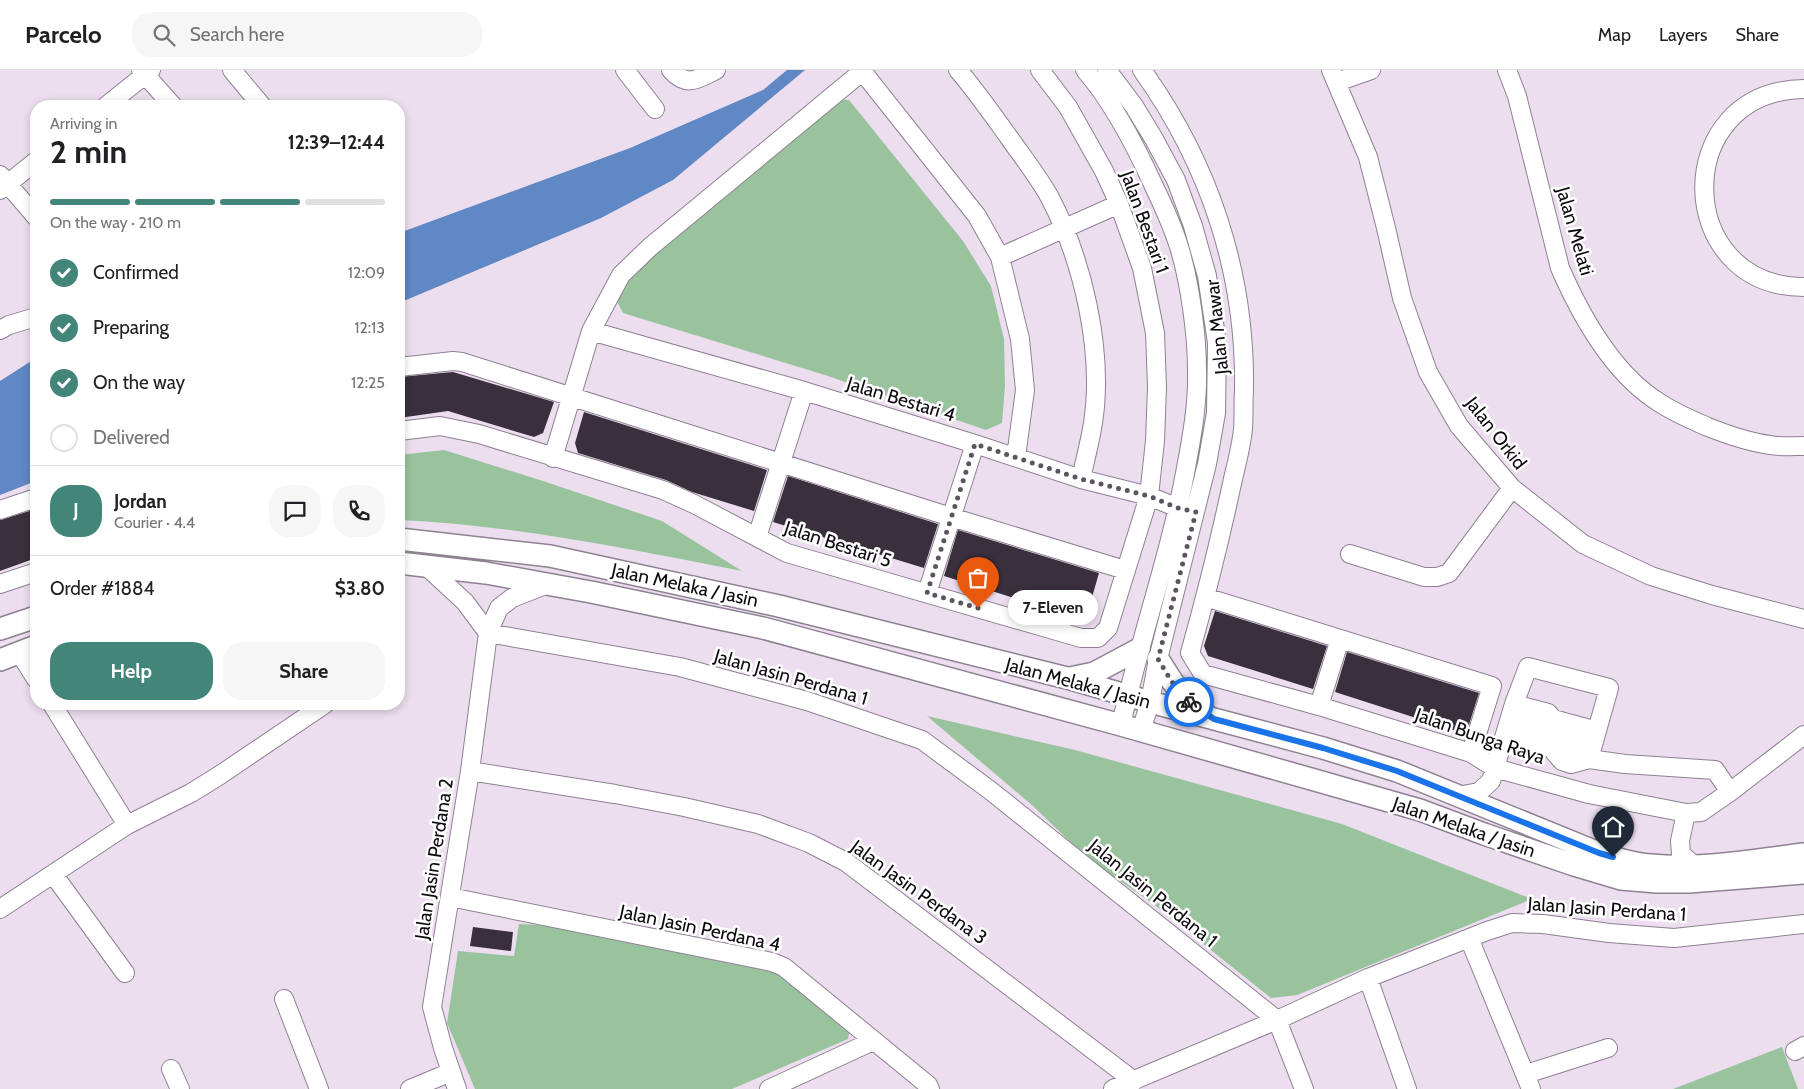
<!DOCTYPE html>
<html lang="en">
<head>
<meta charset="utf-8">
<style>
	:root { --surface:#fff; --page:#f6f6f6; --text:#202124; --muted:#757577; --line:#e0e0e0; --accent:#428579 }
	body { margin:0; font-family:Cabin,sans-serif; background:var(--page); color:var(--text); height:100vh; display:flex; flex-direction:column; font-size:19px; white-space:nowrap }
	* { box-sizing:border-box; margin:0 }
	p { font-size:16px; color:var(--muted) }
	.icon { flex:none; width:28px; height:28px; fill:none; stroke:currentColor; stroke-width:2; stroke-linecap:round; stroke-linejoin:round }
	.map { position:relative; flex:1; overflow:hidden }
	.drawer { position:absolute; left:30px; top:30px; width:375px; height:610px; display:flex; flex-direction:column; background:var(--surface); border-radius:20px; box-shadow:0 2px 8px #0003 }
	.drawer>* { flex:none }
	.pin { position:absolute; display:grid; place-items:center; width:42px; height:42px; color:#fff; margin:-51px -21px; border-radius:50% 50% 50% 0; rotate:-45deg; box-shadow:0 0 5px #0007 }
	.pin .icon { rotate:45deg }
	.courier { position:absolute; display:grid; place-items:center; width:50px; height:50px; margin:-25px; border:4px solid #1a73e8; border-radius:50%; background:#fff; color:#222; box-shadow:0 1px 6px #0007 }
	.bubble { position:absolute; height:35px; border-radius:18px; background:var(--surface); box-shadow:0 2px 8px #0003; font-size:16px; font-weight:800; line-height:35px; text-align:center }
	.summary em { font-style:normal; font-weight:800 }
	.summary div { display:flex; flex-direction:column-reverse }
	.summary { display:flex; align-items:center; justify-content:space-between; height:85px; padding:0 20px }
	h1 { font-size:32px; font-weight:800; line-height:38px }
	.bar { display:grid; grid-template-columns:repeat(4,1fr); gap:8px 5px; align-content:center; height:60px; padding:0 20px }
	.bar i { height:6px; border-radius:4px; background:var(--line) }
	.bar .selected { background:var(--accent) }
	.bar p { grid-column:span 4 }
	.line { display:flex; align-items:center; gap:12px; padding:0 20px; border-top:1px solid var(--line) }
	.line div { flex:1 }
	.round { display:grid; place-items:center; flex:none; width:52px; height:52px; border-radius:20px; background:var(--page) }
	ol { padding:0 20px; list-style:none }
	li { display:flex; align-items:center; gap:15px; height:55px }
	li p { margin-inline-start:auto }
	li .icon { padding:5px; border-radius:50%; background:var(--accent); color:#fff; stroke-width:4 }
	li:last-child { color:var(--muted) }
	li i { width:28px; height:28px; border:2px solid var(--line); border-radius:50% }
	.cta { display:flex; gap:10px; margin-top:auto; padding:10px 20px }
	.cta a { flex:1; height:58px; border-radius:20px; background:var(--accent); color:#fff; font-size:20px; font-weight:800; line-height:58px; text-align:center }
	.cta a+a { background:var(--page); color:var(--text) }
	header { display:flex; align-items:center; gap:30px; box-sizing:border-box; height:70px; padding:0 25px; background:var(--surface); border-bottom:1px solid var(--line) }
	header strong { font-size:24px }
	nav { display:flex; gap:28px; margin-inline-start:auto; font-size:18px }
	.search { width:350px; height:45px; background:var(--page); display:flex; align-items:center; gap:12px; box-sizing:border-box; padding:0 18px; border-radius:20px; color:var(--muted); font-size:19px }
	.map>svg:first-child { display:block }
	.green { fill:#99c39d }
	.water { fill:#6088c5 }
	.building { fill:#3a2f3d }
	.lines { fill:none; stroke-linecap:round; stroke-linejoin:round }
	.minor-casing { stroke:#8e8192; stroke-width:20 }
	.major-casing { stroke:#8e8192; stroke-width:24 }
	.minor { stroke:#fff; stroke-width:18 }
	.major { stroke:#fff; stroke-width:21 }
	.done { stroke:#5c545e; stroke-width:5; stroke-dasharray:0 9 }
	.route { stroke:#1a73e8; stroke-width:6 }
	.labels { text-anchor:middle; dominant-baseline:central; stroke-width:5; stroke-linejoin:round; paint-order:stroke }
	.street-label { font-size:19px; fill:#0e0a10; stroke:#fff }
</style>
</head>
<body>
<header>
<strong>Parcelo</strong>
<div class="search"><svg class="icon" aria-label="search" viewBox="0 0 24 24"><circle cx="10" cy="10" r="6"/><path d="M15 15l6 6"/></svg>Search here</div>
<nav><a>Map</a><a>Layers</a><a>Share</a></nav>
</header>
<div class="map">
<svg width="1804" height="1019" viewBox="0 0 1804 1019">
	<rect width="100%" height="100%" fill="#ecddef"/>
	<!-- green -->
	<path class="green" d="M837 29 849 30 963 171 991 216 1004 269 1005 316 1002 353 986 360 825 305 623 243 617 231 624 210 694 153Z
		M444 380 543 411 662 451 742 501C628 479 514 455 399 450V385Z
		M927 646 1075 680 1342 754 1532 829 1297 925 1271 928 1152 833 1087 788 1033 736Z
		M519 854 540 855 658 874 779 904 850 960 848 969 732 1019H475L447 953 458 881 514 886Z
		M1782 977 1798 1019H1673Z"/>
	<!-- water -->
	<path class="water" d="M787 0H805L673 110 601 148 399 233V163L630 78 763 20Z
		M36 288V411L0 425V311Z"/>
	<!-- building -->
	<path class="building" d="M453 302 554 332 543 363 534 367 448 341 399 348V307Z
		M584 342 767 400 754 441 692 422 666 410 578 383 575 373Z
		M788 406 938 454 924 498 773 452Z
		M36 439V488L0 501V450Z
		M958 460 1099 503 1088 541 1078 548 944 506Z
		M1215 541 1327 576 1313 619 1208 586 1204 576Z
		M1347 582 1479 623 1466 664 1335 622Z
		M473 857 513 862 511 881 470 876Z"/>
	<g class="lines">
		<!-- minor casing -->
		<g class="minor-casing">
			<path id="minor" d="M141 0 173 36
				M232 0 262 36
				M625 0 655 39
				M671 0C687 18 698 9 716 0
				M958 0C976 21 992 44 1008 66 1022 86 1037 105 1049 126 1083 190 1104 281 1093 353 1090 372 1085 390 1081 409
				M1085 0C1112 31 1134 73 1151 110 1162 133 1173 156 1180 180 1190 214 1197 265 1197 300 1198 333 1192 366 1186 398 1170 485 1140 568 1121 655
				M1107 0 1134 36 1154 69 1176 110 1193 156 1207 206 1217 273 1216 343 1207 394 1158 589 1150 632 1141 661
				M1142 0C1210 95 1246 204 1244 321 1243 334 1244 347 1243 359 1241 379 1235 399 1231 418 1219 474 1205 529 1190 583L1203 604 1319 636 1471 683 1495 698 1589 724 1686 743 1701 742 1730 722 1804 665
				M1331 0 1368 87 1386 158 1402 228 1428 302 1459 356 1512 418 1583 474 1651 506 1712 525 1804 549
				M1507 0 1517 26 1560 198C1581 246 1614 305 1660 333 1675 343 1692 350 1708 357 1728 365 1748 372 1770 375 1781 377 1793 376 1804 376
				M862 1 977 146 1000 187 1020 269 1025 320 1016 387
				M1337 12 1371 0
				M1804 19C1669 21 1673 217 1804 217
				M106 36 151 0
				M0 105 36 147
				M0 120 36 91
				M1000 187 1119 134
				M0 260 9 255 36 247
				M591 261 804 321 975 374 1081 409 1149 426 1178 438 1189 440
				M399 297 453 291 462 292 951 447 1125 500
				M399 361 440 356 479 364 663 420 694 434 787 483 1081 568H1098L1108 558 1149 426 1155 371 1157 317 1155 263 1142 198 1119 134 1104 101 1068 37 1040 0
				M553 388 591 261 621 205 650 177 864 0
				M0 440 36 428
				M757 467 804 321
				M1350 484 1424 507H1437L1449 503 1512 418
				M426 496 465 532 488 563
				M0 514 36 502
				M927 523 975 374
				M1205 527 1492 616 1471 683
				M488 563 680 597 807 631 922 670 991 721 1277 950
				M19 582 36 609
				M52 634 127 755
				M1514 634 1548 643 1553 649 1597 661
				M1319 636 1340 569
				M1509 651 1584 671
				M1505 665 1551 678 1562 691 1571 694 1589 689 1625 694 1715 700 1730 722
				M470 701 615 724 684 737 758 754 809 773 846 792 1134 1011
				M1457 726 1479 722 1491 711 1514 634 1528 597 1609 618 1589 689C1574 679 1569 677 1551 678
				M1686 743 1680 771 1681 784 1695 796
				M53 804 125 903
				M450 827 772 892 784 897 928 1015 930 1019
				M0 839 127 755 191 723 220 705 325 634
				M1469 868 1531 1019
				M1368 908 1407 1019
				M284 929 319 1019
				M1277 950 1304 1019
				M1795 981 1804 976
				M171 999 180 1019
				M1526 1004 1608 978
				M410 1019 451 1002
				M457 1019 443 978 432 937 470 701 488 563 499 538 512 528 548 514
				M769 1019 873 971
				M1113 1019 1277 950 1368 908 1487 861 1512 853 1543 854 1609 863 1674 868 1804 854"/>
		</g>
		<!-- major casing -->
		<g class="major-casing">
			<path id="major" d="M399 469 550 486 779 536 1067 608 1150 632 1323 678 1397 701 1599 783C1616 788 1633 794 1651 795 1702 800 1754 790 1804 784
				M399 493 486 503 591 522 763 558 1121 655 1420 740 1484 764 1574 795 1621 809 1657 812H1689L1804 803
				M0 559 36 547
				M1158 589 1172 611 1188 631 1205 643
				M0 590 36 576
				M1070 608 1094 603 1139 579"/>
		</g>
		<!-- minor -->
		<use href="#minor" class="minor"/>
		<!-- major -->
		<use href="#major" class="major"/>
	</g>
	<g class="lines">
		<!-- done -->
		<path class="done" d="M978 538 927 523 975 374 1081 409 1149 426 1178 438 1196 442 1158 589 1172 612 1189 632"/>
		<!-- route -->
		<path class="route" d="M1189 632 1214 649 1323 678 1397 701 1599 783 1613 787"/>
	</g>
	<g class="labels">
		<!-- street labels -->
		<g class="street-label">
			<text transform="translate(1145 152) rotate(70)">Jalan Bestari 1</text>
			<text transform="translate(1575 161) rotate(74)">Jalan Melati</text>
			<text transform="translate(1217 257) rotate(-96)">Jalan Mawar</text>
			<text transform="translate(901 329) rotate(17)">Jalan Bestari 4</text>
			<text transform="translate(1496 363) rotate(52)">Jalan Orkid</text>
			<text transform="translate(838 474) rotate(18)">Jalan Bestari 5</text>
			<text transform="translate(685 515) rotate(12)">Jalan Melaka / Jasin</text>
			<text transform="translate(791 607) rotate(16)">Jalan Jasin Perdana 1</text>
			<text transform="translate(1078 613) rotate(15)">Jalan Melaka / Jasin</text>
			<text transform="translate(1480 666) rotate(19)">Jalan Bunga Raya</text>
			<text transform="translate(1464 757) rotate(19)">Jalan Melaka / Jasin</text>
			<text transform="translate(434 789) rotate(-81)">Jalan Jasin Perdana 2</text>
			<text transform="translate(919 822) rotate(36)">Jalan Jasin Perdana 3</text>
			<text transform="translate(1153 823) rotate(39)">Jalan Jasin Perdana 1</text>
			<text transform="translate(1607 839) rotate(4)">Jalan Jasin Perdana 1</text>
			<text transform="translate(700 858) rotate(12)">Jalan Jasin Perdana 4</text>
		</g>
	</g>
</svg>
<div class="pin" style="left:978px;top:538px;background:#ea580c"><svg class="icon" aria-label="bag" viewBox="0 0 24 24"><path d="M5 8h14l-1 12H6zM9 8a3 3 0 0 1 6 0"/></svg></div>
<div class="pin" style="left:1613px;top:787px;background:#1f2937"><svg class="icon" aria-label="home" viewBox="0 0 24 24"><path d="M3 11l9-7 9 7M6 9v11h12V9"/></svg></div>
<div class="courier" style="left:1189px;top:632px"><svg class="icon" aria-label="bike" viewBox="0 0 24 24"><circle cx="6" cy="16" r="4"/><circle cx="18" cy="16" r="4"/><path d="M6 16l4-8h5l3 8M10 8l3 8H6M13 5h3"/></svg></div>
<div class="bubble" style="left:1008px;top:520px;width:90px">7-Eleven</div>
<section class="drawer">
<div class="summary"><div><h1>2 min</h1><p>Arriving in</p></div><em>12:39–12:44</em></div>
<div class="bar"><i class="selected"></i><i class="selected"></i><i class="selected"></i><i></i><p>On the way · 210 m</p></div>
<ol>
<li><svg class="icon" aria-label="check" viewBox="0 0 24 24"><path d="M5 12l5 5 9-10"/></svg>Confirmed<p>12:09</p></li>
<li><svg class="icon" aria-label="check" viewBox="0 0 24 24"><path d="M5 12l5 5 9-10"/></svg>Preparing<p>12:13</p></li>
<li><svg class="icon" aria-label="check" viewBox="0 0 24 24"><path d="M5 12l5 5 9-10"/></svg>On the way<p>12:25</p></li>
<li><i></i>Delivered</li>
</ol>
<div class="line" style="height:90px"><b class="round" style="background:var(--accent);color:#fff">J</b><div><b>Jordan</b><p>Courier · 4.4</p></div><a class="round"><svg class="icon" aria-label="chat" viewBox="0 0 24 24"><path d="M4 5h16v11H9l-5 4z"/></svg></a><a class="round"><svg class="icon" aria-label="phone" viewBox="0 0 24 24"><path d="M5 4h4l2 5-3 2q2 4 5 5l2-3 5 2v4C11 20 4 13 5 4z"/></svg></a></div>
<div class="line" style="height:65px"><div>Order #1884</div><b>$3.80</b></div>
<div class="cta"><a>Help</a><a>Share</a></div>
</section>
</div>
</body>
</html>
